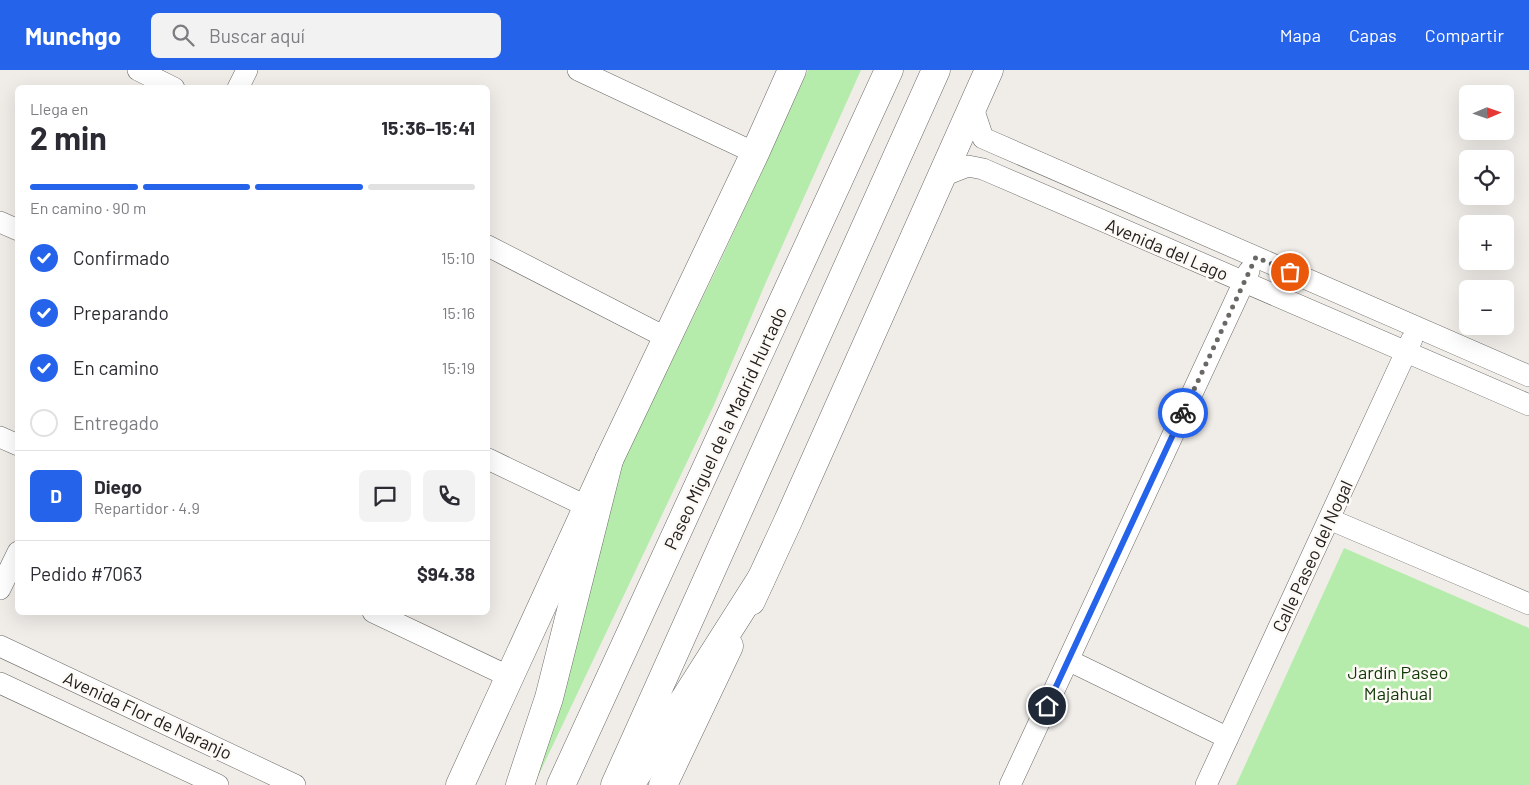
<!DOCTYPE html>
<html lang="es">
<head>
<meta charset="utf-8">
<style>
	:root { --surface:#fff; --page:#f2f2f3; --text:#2b2b33; --muted:#7c7c81; --line:#e1e1e2; --accent:#2563eb }
	body { margin:0; font-family:Barlow,sans-serif; background:var(--page); color:var(--text); height:100vh; display:flex; flex-direction:column; font-size:19px; white-space:nowrap }
	* { box-sizing:border-box; margin:0 }
	p { font-size:16px; color:var(--muted) }
	.icon { flex:none; width:28px; height:28px; fill:none; stroke:currentColor; stroke-width:2; stroke-linecap:round; stroke-linejoin:round }
	.map { position:relative; flex:1; overflow:hidden }
	.panel { position:absolute; left:15px; top:15px; width:475px; height:530px; display:flex; flex-direction:column; background:var(--surface); border-radius:8px; box-shadow:0 5px 20px #0002 }
	.panel>* { flex:none }
	.needle { width:32px; rotate:88deg }
	.tools { position:absolute; left:1459px; top:15px; display:grid; gap:10px }
	.tools a { display:grid; place-items:center; width:55px; height:55px; border-radius:8px; background:var(--surface); box-shadow:0 5px 20px #0002; font-size:25px }
	.pin { position:absolute; display:grid; place-items:center; width:42px; height:42px; color:#fff; margin:-21px; border:2px solid #fff; border-radius:50%; box-shadow:0 1px 5px #0007 }
	.courier { position:absolute; display:grid; place-items:center; width:50px; height:50px; margin:-25px; border:4px solid #2563eb; border-radius:50%; background:#fff; color:#222; box-shadow:0 1px 6px #0007 }
	.overview em { font-style:normal; font-weight:700 }
	.overview div { display:flex; flex-direction:column-reverse }
	.overview { display:flex; align-items:center; justify-content:space-between; height:85px; padding:0 15px }
	h1 { font-size:32px; font-weight:700; line-height:38px }
	.bar { display:grid; grid-template-columns:repeat(4,1fr); gap:8px 5px; align-content:center; height:60px; padding:0 15px }
	.bar i { height:6px; border-radius:4px; background:var(--line) }
	.bar .active { background:var(--accent) }
	.bar p { grid-column:span 4 }
	.line { display:flex; align-items:center; gap:12px; padding:0 15px; border-top:1px solid var(--line) }
	.line div { flex:1 }
	.round { display:grid; place-items:center; flex:none; width:52px; height:52px; border-radius:8px; background:var(--page) }
	ol { padding:0 15px; list-style:none }
	li { display:flex; align-items:center; gap:15px; height:55px }
	li p { margin-inline-start:auto }
	li .icon { padding:5px; border-radius:50%; background:var(--accent); color:#fff; stroke-width:4 }
	li:last-child { color:var(--muted) }
	li i { width:28px; height:28px; border:2px solid var(--line); border-radius:50% }
	header { display:flex; align-items:center; gap:30px; box-sizing:border-box; height:70px; padding:0 25px; background:var(--accent); color:#fff }
	header strong { font-size:24px }
	nav { display:flex; gap:28px; margin-inline-start:auto; font-size:18px }
	.search { width:350px; height:45px; background:var(--page); display:flex; align-items:center; gap:12px; box-sizing:border-box; padding:0 18px; border-radius:8px; color:var(--muted); font-size:19px }
	.map>svg:first-child { display:block }
	.green { fill:#b5ecab }
	.lines { fill:none; stroke-linecap:round; stroke-linejoin:round }
	.minor-casing { stroke:#6b6966; stroke-width:22 }
	.tertiary-casing { stroke:#6b6966; stroke-width:29 }
	.trunk-casing { stroke:#6b6966; stroke-width:29 }
	.minor { stroke:#fff; stroke-width:21 }
	.tertiary { stroke:#fff; stroke-width:28 }
	.trunk { stroke:#fff; stroke-width:28 }
	.done { stroke:#696865; stroke-width:5; stroke-dasharray:0 9 }
	.route { stroke:#2563eb; stroke-width:6 }
	.labels { text-anchor:middle; dominant-baseline:central; stroke-width:5; stroke-linejoin:round; paint-order:stroke }
	.street-label { font-size:18px; fill:#21201e; stroke:#fdfaf6 }
	.park-label { font-size:18px; fill:#0f3806; stroke:#fdfaf6 }
</style>
</head>
<body>
<header>
<strong>Munchgo</strong>
<div class="search"><svg class="icon" aria-label="search" viewBox="0 0 24 24"><circle cx="10" cy="10" r="6"/><path d="M15 15l6 6"/></svg>Buscar aquí</div>
<nav><a>Mapa</a><a>Capas</a><a>Compartir</a></nav>
</header>
<div class="map">
<svg width="1529" height="715" viewBox="0 0 1529 715">
	<rect width="100%" height="100%" fill="#f0ede9"/>
	<!-- green -->
	<path class="green" d="M808 0H861L766 212 714 335 534 715 615 408 720 192Z
		M1344 478 1529 558V715H1236Z"/>
	<g class="lines">
		<!-- minor casing -->
		<g class="minor-casing">
			<path id="minor" d="M138 0 174 18
				M578 0 755 83
				M238 18 247 0
				M973 38 983 68 1529 306
				M940 107 968 96 983 99 1529 335
				M0 152 18 160
				M488 176 667 268
				M0 367 18 375
				M488 389 588 437
				M1329 449 1529 534
				M0 519 18 482
				M373 542 510 607
				M0 576 295 715
				M1068 590 1228 668
				M0 613 218 715
				M1010 715 1249 201
				M1206 715 1412 269"/>
		</g>
		<!-- tertiary casing -->
		<g class="tertiary-casing">
			<path id="tertiary" d="M751 531 788 451 989 0
				M460 715 609 390 755 83 792 0
				M663 715 729 576"/>
		</g>
		<!-- trunk casing -->
		<g class="trunk-casing">
			<path id="trunk" d="M520 715 549 628 609 390
				M561 715 889 0
				M615 715 936 0
				M630 715 761 509"/>
		</g>
		<!-- minor -->
		<use href="#minor" class="minor"/>
		<!-- tertiary -->
		<use href="#tertiary" class="tertiary"/>
		<!-- trunk -->
		<use href="#trunk" class="trunk"/>
	</g>
	<g class="lines">
		<!-- done -->
		<path class="done" d="M1183 343 1256 187 1290 202"/>
		<!-- route -->
		<path class="route" d="M1047 636 1183 343"/>
	</g>
	<g class="labels">
		<!-- street labels -->
		<g class="street-label">
			<text transform="translate(1167 179) rotate(23)">Avenida del Lago</text>
			<text transform="translate(725 358) rotate(-65)">Paseo Miguel de la Madrid Hurtado</text>
			<text transform="translate(1312 486) rotate(-65)">Calle Paseo del Nogal</text>
			<text transform="translate(148 645) rotate(25)">Avenida Flor de Naranjo</text>
		</g>
		<!-- park labels -->
		<g class="park-label">
			<text x="1398" y="602">Jardín Paseo<tspan x="1398" dy="21">Majahual</tspan></text>
		</g>
	</g>
</svg>
<div class="tools">
<a><svg class="needle" viewBox="-14 -14 28 28"><path d="M0-13l5 13h-10z" fill="#e53935"/><path d="M0 13l5-13h-10z" fill="#7c7c81"/></svg></a>
<a><svg class="icon" aria-label="locate" viewBox="0 0 24 24"><circle cx="12" cy="12" r="6"/><path d="M12 2v4M12 18v4M2 12h4M18 12h4"/></svg></a>
<a>+</a>
<a>−</a>
</div>
<div class="pin" style="left:1290px;top:202px;background:#ea580c"><svg class="icon" aria-label="bag" viewBox="0 0 24 24"><path d="M5 8h14l-1 12H6zM9 8a3 3 0 0 1 6 0"/></svg></div>
<div class="pin" style="left:1047px;top:636px;background:#1f2937"><svg class="icon" aria-label="home" viewBox="0 0 24 24"><path d="M3 11l9-7 9 7M6 9v11h12V9"/></svg></div>
<div class="courier" style="left:1183px;top:343px"><svg class="icon" aria-label="bike" viewBox="0 0 24 24"><circle cx="6" cy="16" r="4"/><circle cx="18" cy="16" r="4"/><path d="M6 16l4-8h5l3 8M10 8l3 8H6M13 5h3"/></svg></div>
<section class="panel">
<div class="overview"><div><h1>2 min</h1><p>Llega en</p></div><em>15:36–15:41</em></div>
<div class="bar"><i class="active"></i><i class="active"></i><i class="active"></i><i></i><p>En camino · 90 m</p></div>
<ol>
<li><svg class="icon" aria-label="check" viewBox="0 0 24 24"><path d="M5 12l5 5 9-10"/></svg>Confirmado<p>15:10</p></li>
<li><svg class="icon" aria-label="check" viewBox="0 0 24 24"><path d="M5 12l5 5 9-10"/></svg>Preparando<p>15:16</p></li>
<li><svg class="icon" aria-label="check" viewBox="0 0 24 24"><path d="M5 12l5 5 9-10"/></svg>En camino<p>15:19</p></li>
<li><i></i>Entregado</li>
</ol>
<div class="line" style="height:90px"><b class="round" style="background:var(--accent);color:#fff">D</b><div><b>Diego</b><p>Repartidor · 4.9</p></div><a class="round"><svg class="icon" aria-label="chat" viewBox="0 0 24 24"><path d="M4 5h16v11H9l-5 4z"/></svg></a><a class="round"><svg class="icon" aria-label="phone" viewBox="0 0 24 24"><path d="M5 4h4l2 5-3 2q2 4 5 5l2-3 5 2v4C11 20 4 13 5 4z"/></svg></a></div>
<div class="line" style="height:65px"><div>Pedido #7063</div><b>$94.38</b></div>
</section>
</div>
</body>
</html>
